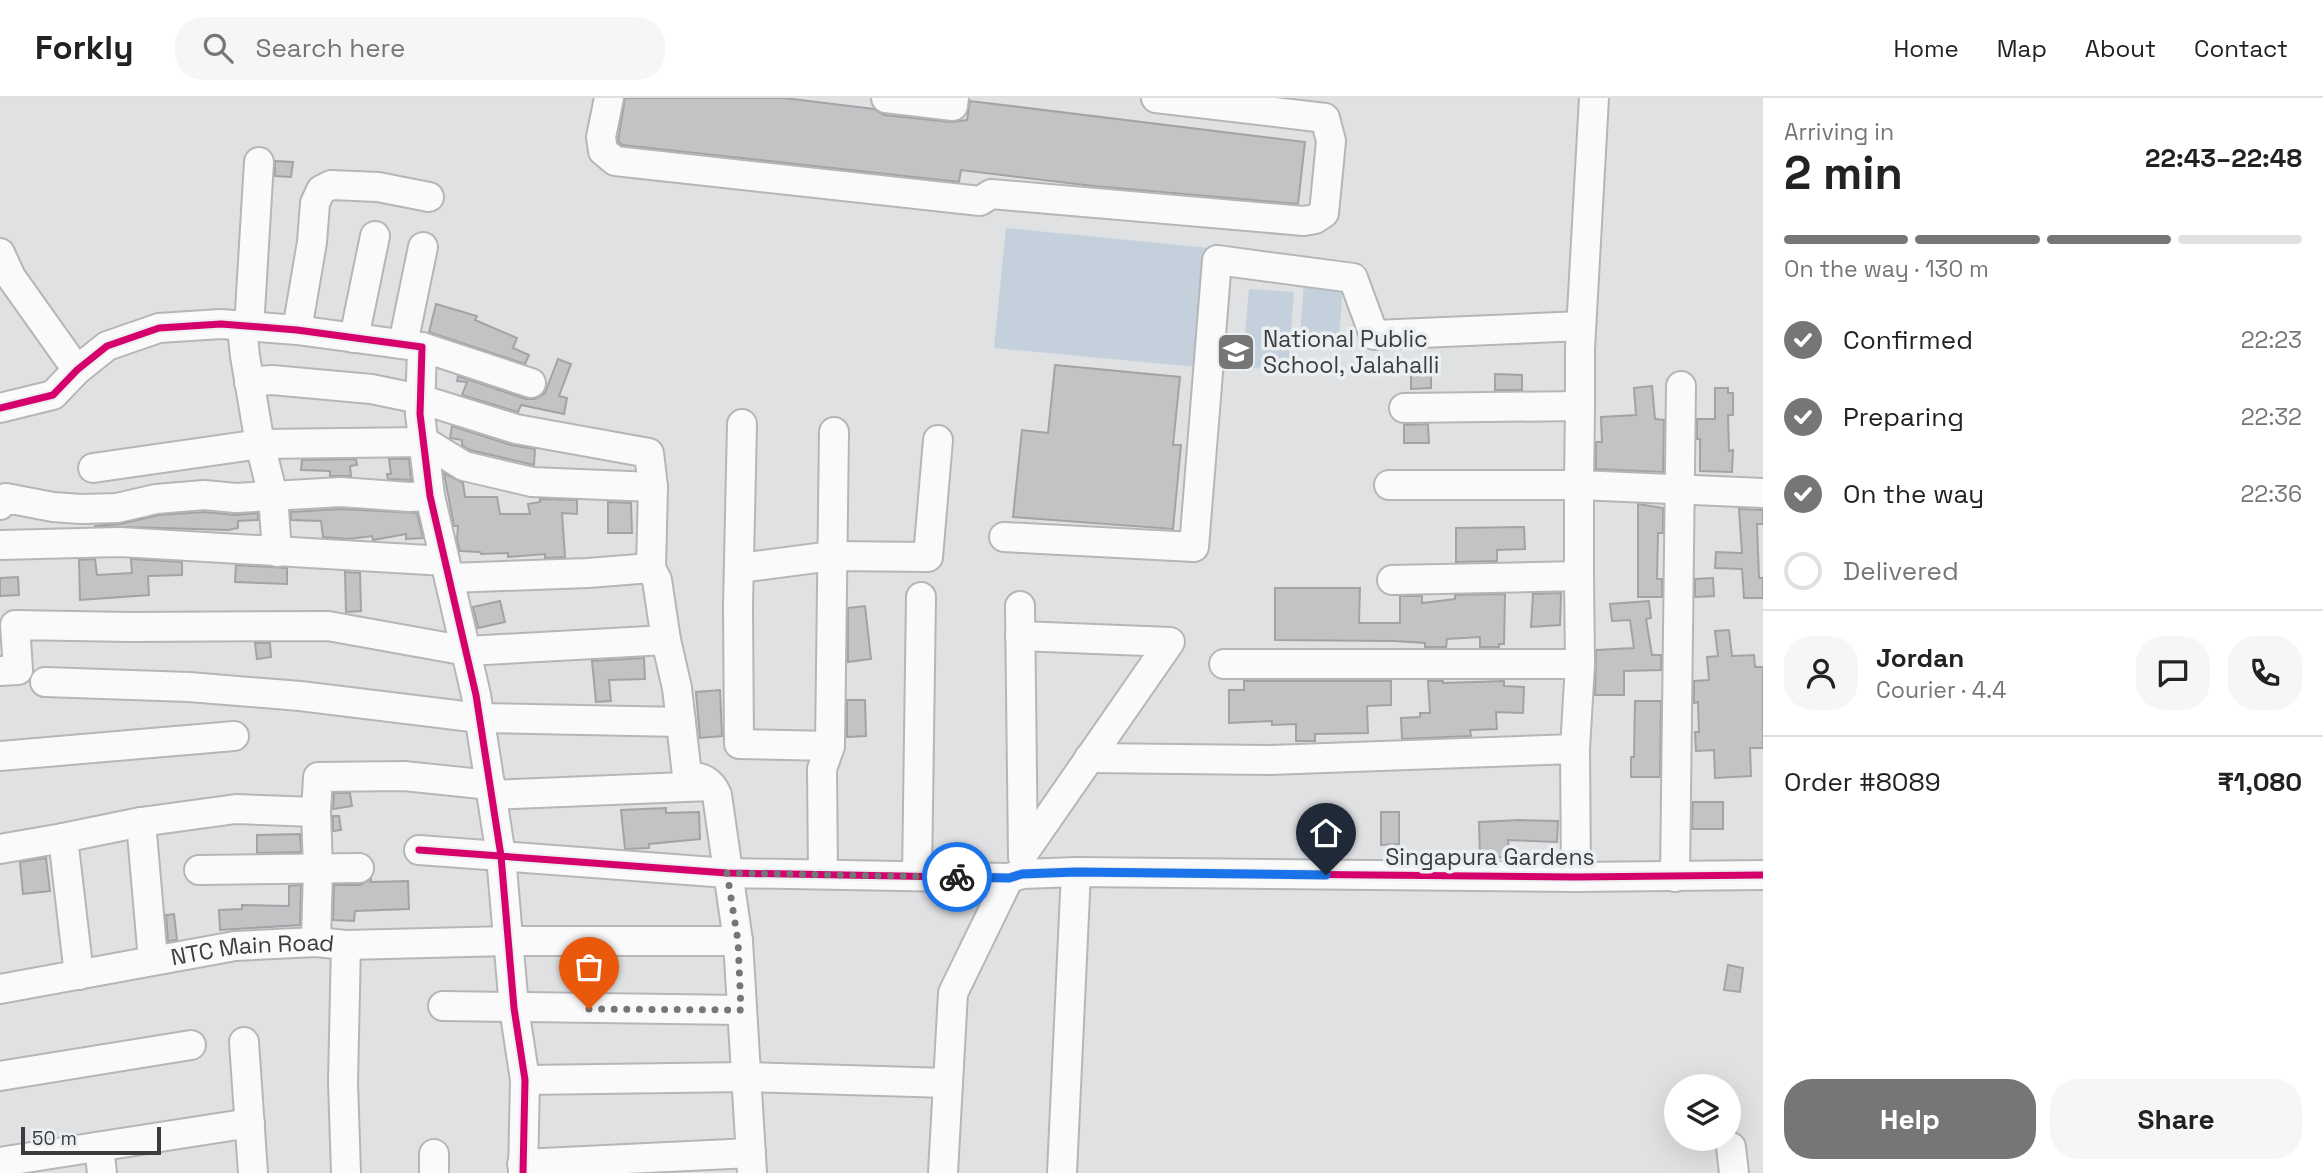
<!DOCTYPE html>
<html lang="en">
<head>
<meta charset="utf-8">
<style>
	:root { --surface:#fff; --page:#f6f6f6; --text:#222; --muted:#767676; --line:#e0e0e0; --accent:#757677 }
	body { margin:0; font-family:"Space Grotesk",sans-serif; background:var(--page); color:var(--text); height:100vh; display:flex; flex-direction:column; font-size:26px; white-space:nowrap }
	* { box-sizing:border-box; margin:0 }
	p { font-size:23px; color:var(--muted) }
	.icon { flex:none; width:38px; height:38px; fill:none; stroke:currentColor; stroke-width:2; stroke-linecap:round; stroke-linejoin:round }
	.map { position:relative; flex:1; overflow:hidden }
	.side { display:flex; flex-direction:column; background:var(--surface); width:560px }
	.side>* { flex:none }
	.fabs { position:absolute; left:1664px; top:976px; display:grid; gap:14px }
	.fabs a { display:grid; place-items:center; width:77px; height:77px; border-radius:50%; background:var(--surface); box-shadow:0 7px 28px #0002; font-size:35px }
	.scale { position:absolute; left:21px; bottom:18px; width:140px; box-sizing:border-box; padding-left:7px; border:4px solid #3b3c3d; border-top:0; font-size:19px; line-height:24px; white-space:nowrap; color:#3b3c3d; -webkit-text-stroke:5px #eceff1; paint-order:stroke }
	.pin { position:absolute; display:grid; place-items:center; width:60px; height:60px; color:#fff; margin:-72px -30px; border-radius:50% 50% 50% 0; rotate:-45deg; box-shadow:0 0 7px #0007 }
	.pin .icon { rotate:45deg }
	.courier { position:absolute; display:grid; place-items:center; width:70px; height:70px; margin:-35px; border:5px solid #1a73e8; border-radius:50%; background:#fff; color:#222; box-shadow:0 2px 9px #0007 }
	.head em { font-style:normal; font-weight:600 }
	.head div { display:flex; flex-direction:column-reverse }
	.head { display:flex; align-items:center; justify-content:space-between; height:119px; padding:0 21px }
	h1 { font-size:46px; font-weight:600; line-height:52px }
	.bar { display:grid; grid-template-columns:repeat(4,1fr); gap:10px 7px; align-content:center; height:84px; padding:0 21px }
	.bar i { height:9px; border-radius:5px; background:var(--line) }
	.bar .current { background:var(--accent) }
	.bar p { grid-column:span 4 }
	.line { display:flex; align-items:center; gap:18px; padding:0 21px; border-top:2px solid var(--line) }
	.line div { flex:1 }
	.round { display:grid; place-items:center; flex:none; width:74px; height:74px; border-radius:28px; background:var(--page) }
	ol { padding:0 21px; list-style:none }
	li { display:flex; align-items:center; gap:21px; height:77px }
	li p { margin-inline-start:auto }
	li .icon { padding:7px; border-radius:50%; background:var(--accent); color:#fff; stroke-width:4 }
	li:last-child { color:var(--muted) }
	li i { width:38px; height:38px; border:4px solid var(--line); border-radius:50% }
	.cta { display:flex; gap:14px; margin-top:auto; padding:14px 21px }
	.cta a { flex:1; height:80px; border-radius:28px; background:var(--accent); color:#fff; font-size:28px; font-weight:600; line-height:80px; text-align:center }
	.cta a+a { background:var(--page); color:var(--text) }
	header { display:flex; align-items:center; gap:42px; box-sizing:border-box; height:98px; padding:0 35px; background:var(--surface); border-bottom:2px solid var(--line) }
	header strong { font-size:33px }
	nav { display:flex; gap:38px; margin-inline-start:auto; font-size:24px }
	.search { width:490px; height:63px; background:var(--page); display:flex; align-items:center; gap:18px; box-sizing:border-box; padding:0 24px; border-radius:28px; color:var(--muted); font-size:26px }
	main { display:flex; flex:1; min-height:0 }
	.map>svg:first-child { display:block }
	.green { fill:#c4d0db }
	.building { fill:#c3c3c5; stroke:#a2a3a5; stroke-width:2 }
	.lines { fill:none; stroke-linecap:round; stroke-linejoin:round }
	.minor-casing { stroke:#b5b6b7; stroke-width:32 }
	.minor { stroke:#fafafb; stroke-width:28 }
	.cycleway-casing { stroke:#eceff1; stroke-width:11 }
	.cycleway { stroke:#d6006c; stroke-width:7 }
	.done { stroke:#757677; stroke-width:7; stroke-dasharray:0 12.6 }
	.route { stroke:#1a73e8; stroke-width:9 }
	.labels { text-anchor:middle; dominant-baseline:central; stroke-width:7; stroke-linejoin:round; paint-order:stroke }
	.poi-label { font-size:23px; fill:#3b3c3d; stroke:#eceff1; text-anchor:start }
	.street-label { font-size:23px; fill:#3b3c3d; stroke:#eceff1 }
</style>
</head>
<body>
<header>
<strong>Forkly</strong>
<div class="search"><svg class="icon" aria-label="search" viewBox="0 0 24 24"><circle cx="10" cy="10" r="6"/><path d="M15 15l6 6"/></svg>Search here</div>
<nav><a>Home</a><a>Map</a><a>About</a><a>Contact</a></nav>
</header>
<main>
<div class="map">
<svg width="1763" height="1075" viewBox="0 0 1763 1075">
	<rect width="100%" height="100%" fill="#e0e1e3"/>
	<!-- green -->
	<path class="green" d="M1006 130 1209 150 1197 269 994 250Z
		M1304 185 1343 188 1338 252 1299 249Z
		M1249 191 1294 194 1288 273 1242 269Z"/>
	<!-- building -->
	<path class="building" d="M625 0H784L874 11 884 17 951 24 967 22 970 3 1305 44 1298 106 1093 88 961 72 959 84 622 47 618 43Z
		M275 63 293 64 291 79 275 78Z
		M436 206 477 218 475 222 517 240 513 250 529 257 525 266 429 234Z
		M558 261 571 266 559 298 567 300 564 316 521 307 518 314 462 297 467 284 457 283 458 278 526 301H535L545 295Z
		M1055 267 1180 279 1173 347H1181L1173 431 1013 419 1022 332 1048 335Z
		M1411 267H1431V290L1411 291Z
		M1495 276 1522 277V292H1495Z
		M1652 288 1655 321 1664 322 1663 374 1596 371V344H1602L1601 319 1636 317 1634 290Z
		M1715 290H1728V295H1733V317H1728L1729 353 1733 352 1732 374 1700 373V341H1697V321H1715Z
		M1428 326 1429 345H1404V327Z
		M452 328 511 347 535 351 534 367 470 352 462 347V342L450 340Z
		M356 361 357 367 350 368 351 378H330V373L301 372 302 362Z
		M389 361H409L411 382 388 381 387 376H391Z
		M444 375 463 385 465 399H497L500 416H530L528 406 540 404V401L577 402V416L562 415 565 459 545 460V456L508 459V455L481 456 480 454 460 453 457 442 458 428H454Z
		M608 404 631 405 632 435H608Z
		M1638 406 1663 410V435H1658L1657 481H1662V499H1638Z
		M341 411 417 415 423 440 406 441V436L373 442 372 438 348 441 323 439 321 423 291 422V414Z
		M1739 411 1763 412V426H1757L1759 480H1763V500H1744L1742 471 1715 470 1716 454 1742 455Z
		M204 414 235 417 258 415V422L238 423V430L228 432 94 428 120 426 159 417Z
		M1524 429 1525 451 1497 452V463L1456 464V430Z
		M95 461 97 477 132 475 131 461 182 464V477L148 478 149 497 80 502 79 462Z
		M236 467 287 470V486L235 484Z
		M345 474 360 475 361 513 346 514Z
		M18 479 19 497 0 498V480Z
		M1713 480 1714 498 1695 499V481Z
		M1275 490H1360L1359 525H1400V498H1422V505L1455 501V497L1505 496 1504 546H1499V549H1480V539L1447 541 1446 549H1425V545L1394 543 1275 542Z
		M1561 495 1560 527 1531 529 1533 496Z
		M500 503 505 524 478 530 473 509Z
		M1649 503 1651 520 1646 521 1652 557H1661V572L1624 573V597H1595L1596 552 1634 550 1630 522 1612 523 1610 506Z
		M865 508 871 561 848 564V510Z
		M1729 532 1732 558 1754 557 1755 569H1763V650H1750L1751 678 1715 680 1714 652 1696 653 1695 634H1699L1698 604 1694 605V583L1709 582 1707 559 1718 558 1715 533Z
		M255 545H270L271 559 257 561Z
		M644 560 645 581 609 582 611 603 596 604 592 563Z
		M1244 583H1391V607L1367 608 1368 635 1315 636V643H1296V626L1272 627V623L1229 625V592H1244Z
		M1428 583H1443V585L1504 583V588L1524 589 1523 615 1496 614 1497 631 1470 632 1471 638 1402 641 1401 620 1420 619V615H1430Z
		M720 592 722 638 700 640 696 594Z
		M847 602H865L866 638 847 639Z
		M1635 603H1661L1660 679H1631V659H1634Z
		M334 695H350L352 708 333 711Z
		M1693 704H1723V731H1692Z
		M666 710V715L699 714 700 741 649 746V750L625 751 621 712Z
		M1381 714H1399V746L1381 747Z
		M333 718H339L341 732 333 733Z
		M1519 722 1558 723 1557 744 1508 742 1509 759 1480 760 1479 724Z
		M300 736 301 754 257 755V737Z
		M46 760 50 793 23 796 20 764Z
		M371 781V784L408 783 409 811 355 813 354 823 333 822 334 787H360Z
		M301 787 300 827 220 832 219 812 242 811V807L289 808V788Z
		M174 816 177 842 168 843 166 817Z
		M1728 867 1743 870 1740 894 1724 892Z"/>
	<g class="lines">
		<!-- minor casing -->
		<g class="minor-casing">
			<g id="minor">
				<path d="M609 0 601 39 603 53 615 63 980 103 991 96 1304 123 1315 121 1324 115 1331 43 1325 20 1156 0"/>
				<path d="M886 0 953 8 954 0"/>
				<path d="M0 155 11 179 77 272"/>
				<path d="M242 230 245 258 260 346 273 398 277 454"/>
				<path d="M249 230 259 64"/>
				<path d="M297 232 312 144 315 105 321 92 331 87 378 89 429 99"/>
				<path d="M354 240 375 138"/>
				<path d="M403 246 423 149"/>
				<path d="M422 249 531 285"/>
				<path d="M249 284 272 282 371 291 420 301 516 331 649 355 653 389 651 470 657 482 666 542"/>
				<path d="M1580 308V251L1594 0"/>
				<path d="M0 310 53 297 77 272 107 248 159 230 221 226 297 232 422 249 420 316 430 398 476 597 501 758 514 910 525 982 523 1075"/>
				<path d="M1404 310 1580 308 1579 387 1763 395"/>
				<path d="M742 326 738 508 739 646 830 648"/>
				<path d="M93 370 260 346 425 344 464 368 532 384 653 389"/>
				<path d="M1389 387H1579V478"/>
				<path d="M0 407 6 400 53 409 81 411 117 410 156 401 204 397 236 400 341 394 409 399 430 398"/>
				<path d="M1004 439 1194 449 1217 162 1353 180 1374 237 1581 228"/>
				<path d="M0 447 120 444 445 463"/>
				<path d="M739 470 832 458 928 459 938 342"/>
				<path d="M449 480 588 475 651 470"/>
				<path d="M1392 482 1579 478 1580 566"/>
				<path d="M1020 508 1023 759"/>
				<path d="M1020 538 1170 544 1023 756"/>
				<path d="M1224 566H1580L1575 651"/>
				<path d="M0 573 18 572 15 527 130 529 328 528 467 553 666 542 677 590 687 677C703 680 711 682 717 697L738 843 752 1075"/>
				<path d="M45 584 189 589 300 598 480 620 681 624"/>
				<path d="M0 658 234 638"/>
				<path d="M1089 660 1269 662 1575 651 1576 779"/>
				<path d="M492 697 710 688"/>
				<path d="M141 724 153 862"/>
				<path d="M0 751 63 740"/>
				<path d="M419 752 727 775 1009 780 1022 776 1076 774 1576 779 1763 777"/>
				<path d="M199 772 359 770"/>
				<path d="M823 776 822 671 830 648 834 334"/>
				<path d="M917 778 921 499"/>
				<path d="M1675 779 1681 288"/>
				<path d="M316 844 318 771 316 714 318 679 404 678 491 687"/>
				<path d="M79 877 63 740 141 724 236 711 316 714"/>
				<path id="s1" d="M0 891 235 848 316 844 346 847 508 843H738"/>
				<path d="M443 908 741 912"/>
				<path d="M244 944 253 1075"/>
				<path d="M0 978 191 947"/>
				<path d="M525 982 745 979 948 985"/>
				<path d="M99 1049 102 1075"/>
				<path d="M1731 1049 1734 1075"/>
				<path d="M0 1064 250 1025"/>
				<path d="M522 1066 751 1055"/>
				<path d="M346 1075 343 984 346 847"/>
				<path d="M434 1075V1056"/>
				<path d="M943 1075 953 895 1009 780"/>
				<path d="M1062 1075 1076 774"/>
			</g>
		</g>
		<!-- minor -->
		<use href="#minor" class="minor"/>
		<!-- cycleway casing -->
		<g class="cycleway-casing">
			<path id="cycleway" d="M0 310 53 297 77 272 107 248 159 230 221 226 297 232 422 249 420 316 430 398 476 597 501 758 514 910 525 982 523 1075
				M419 752 727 775 1009 780 1022 776 1076 774 1576 779 1763 777"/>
		</g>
		<!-- cycleway -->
		<use href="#cycleway" class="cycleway"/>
	</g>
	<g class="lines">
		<!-- done -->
		<path class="done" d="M589 911 741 912 738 843 727 775 957 779"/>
		<!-- route -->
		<path class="route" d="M957 779 1009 780 1022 776 1076 774 1326 777"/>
	</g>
	<!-- icons -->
	<defs>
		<g id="school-square" transform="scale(2.0125)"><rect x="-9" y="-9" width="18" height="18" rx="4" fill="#757677" stroke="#eceff1"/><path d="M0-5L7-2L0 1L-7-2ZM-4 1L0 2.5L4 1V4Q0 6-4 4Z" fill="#fff"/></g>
	</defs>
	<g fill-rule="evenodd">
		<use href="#school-square" x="1236" y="254"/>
	</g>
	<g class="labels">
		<!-- poi labels -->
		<g class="poi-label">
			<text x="1263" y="241">National Public<tspan x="1263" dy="26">School, Jalahalli</tspan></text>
		</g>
		<!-- street labels -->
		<g class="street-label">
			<text x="1490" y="759">Singapura Gardens</text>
			<text stroke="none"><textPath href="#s1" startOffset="256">NTC Main Road</textPath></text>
		</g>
	</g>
</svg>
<div class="fabs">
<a><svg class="icon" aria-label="layers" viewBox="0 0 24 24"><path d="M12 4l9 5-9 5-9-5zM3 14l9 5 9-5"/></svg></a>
</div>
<div class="scale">50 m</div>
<div class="pin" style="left:589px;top:911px;background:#ea580c"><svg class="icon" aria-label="bag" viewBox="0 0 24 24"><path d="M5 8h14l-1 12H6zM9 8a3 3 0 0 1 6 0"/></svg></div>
<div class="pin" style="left:1326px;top:777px;background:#1f2937"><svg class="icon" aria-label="home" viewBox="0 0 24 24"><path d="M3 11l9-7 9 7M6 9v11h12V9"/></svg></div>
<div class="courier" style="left:957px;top:779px"><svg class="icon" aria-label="bike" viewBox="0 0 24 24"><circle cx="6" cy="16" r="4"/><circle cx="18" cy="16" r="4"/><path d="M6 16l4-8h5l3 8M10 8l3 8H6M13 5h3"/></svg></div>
</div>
<section class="side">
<div class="head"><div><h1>2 min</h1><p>Arriving in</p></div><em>22:43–22:48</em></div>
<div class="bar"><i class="current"></i><i class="current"></i><i class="current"></i><i></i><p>On the way · 130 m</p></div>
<ol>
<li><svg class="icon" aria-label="check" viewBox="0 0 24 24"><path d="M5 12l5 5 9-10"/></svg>Confirmed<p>22:23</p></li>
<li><svg class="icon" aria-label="check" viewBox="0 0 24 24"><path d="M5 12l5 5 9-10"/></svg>Preparing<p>22:32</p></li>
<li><svg class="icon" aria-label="check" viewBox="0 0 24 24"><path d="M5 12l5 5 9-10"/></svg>On the way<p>22:36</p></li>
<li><i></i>Delivered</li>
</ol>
<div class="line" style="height:126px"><a class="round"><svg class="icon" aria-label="person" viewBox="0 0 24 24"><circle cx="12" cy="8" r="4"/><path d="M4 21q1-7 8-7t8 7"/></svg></a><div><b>Jordan</b><p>Courier · 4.4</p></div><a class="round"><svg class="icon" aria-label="chat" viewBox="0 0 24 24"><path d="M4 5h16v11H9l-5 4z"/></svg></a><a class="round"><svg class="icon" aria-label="phone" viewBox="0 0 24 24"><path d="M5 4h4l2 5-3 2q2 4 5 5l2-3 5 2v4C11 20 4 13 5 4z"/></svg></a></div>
<div class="line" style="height:91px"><div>Order #8089</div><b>₹1,080</b></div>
<div class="cta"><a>Help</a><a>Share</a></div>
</section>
</main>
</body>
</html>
